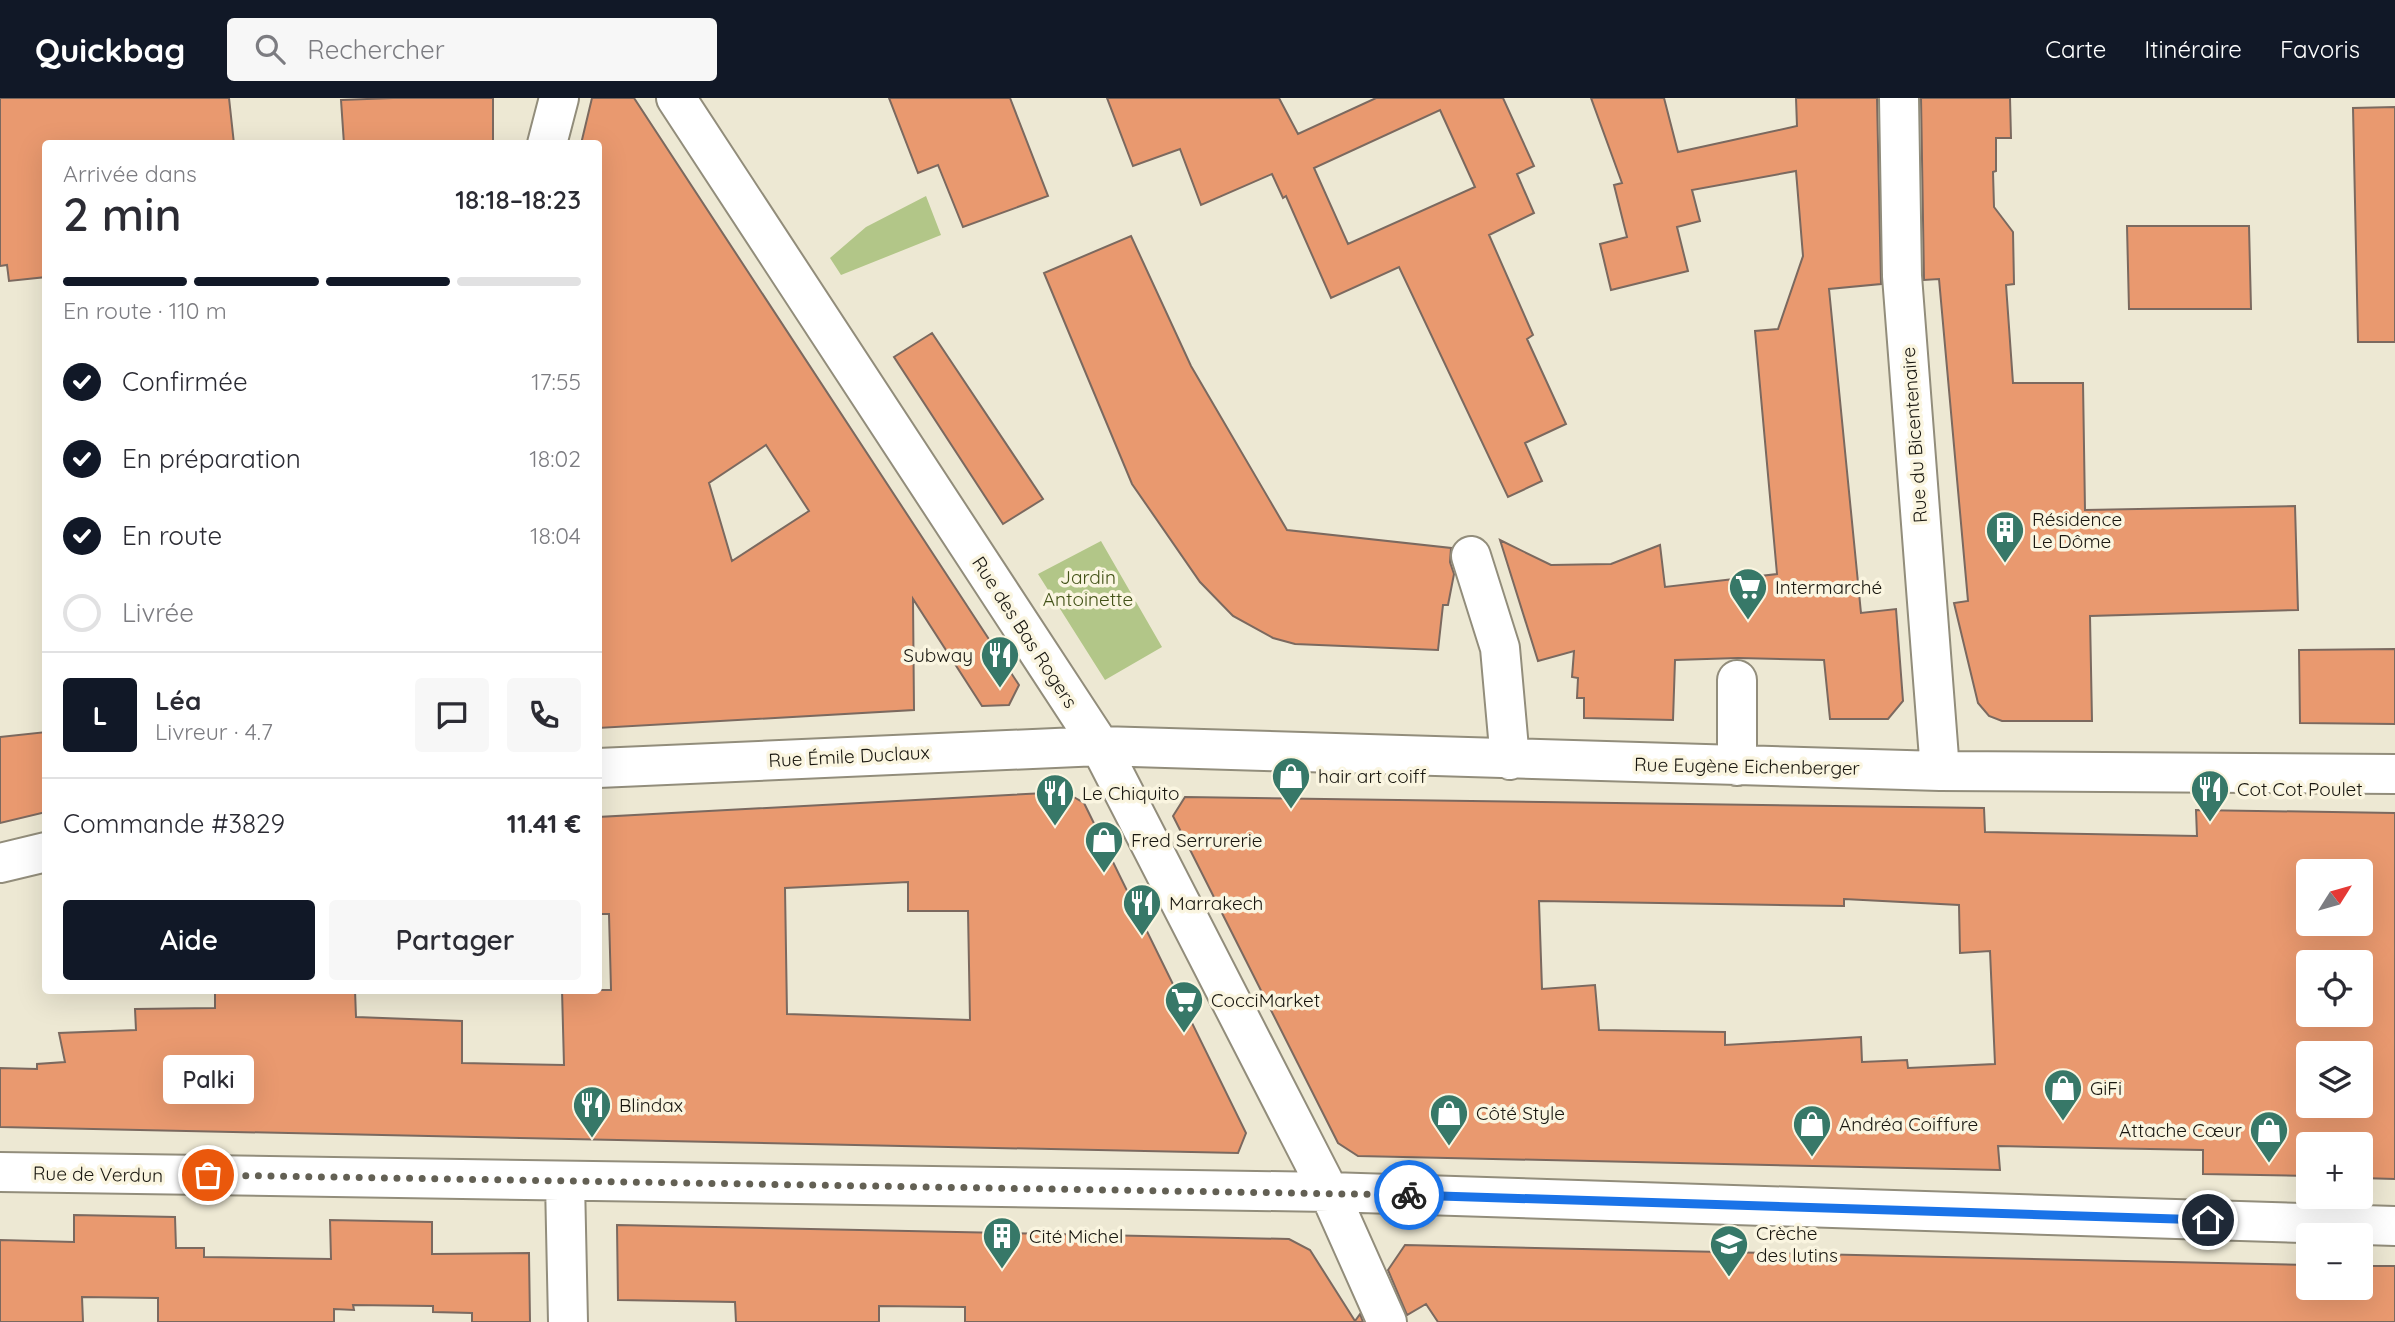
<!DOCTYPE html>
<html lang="fr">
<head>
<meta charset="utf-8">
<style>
	:root { --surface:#fff; --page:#f7f7f7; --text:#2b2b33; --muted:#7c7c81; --line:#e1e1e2; --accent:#111827 }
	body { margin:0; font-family:Quicksand,sans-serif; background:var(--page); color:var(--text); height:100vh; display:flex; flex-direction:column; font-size:26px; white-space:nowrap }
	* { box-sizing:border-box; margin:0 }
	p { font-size:23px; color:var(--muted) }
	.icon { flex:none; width:38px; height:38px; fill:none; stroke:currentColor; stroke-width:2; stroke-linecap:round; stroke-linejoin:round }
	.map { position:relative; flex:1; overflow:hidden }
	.side { position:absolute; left:42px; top:42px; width:560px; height:854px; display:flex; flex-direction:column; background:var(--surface); border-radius:7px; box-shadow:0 7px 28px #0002 }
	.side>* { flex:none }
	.needle { width:46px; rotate:53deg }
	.fabs { position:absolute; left:2296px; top:761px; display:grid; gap:14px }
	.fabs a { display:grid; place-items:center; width:77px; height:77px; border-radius:7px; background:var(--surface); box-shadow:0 7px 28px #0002; font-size:35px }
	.pin { position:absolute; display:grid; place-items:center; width:60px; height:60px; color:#fff; margin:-30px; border:4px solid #fff; border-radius:50%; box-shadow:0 2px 7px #0007 }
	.courier { position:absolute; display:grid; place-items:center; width:70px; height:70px; margin:-35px; border:5px solid #1a73e8; border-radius:50%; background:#fff; color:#222; box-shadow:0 2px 9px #0007 }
	.bubble { position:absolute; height:49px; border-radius:7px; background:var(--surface); box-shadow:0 7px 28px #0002; font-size:23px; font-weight:600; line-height:49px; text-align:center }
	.overview em { font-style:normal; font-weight:600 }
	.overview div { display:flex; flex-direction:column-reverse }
	.overview { display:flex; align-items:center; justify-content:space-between; height:119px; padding:0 21px }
	h1 { font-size:46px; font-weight:600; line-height:52px }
	.bar { display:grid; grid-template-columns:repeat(4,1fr); gap:10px 7px; align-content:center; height:84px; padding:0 21px }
	.bar i { height:9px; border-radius:5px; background:var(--line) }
	.bar .on { background:var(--accent) }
	.bar p { grid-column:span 4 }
	.line { display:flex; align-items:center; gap:18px; padding:0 21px; border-top:2px solid var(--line) }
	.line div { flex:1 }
	.round { display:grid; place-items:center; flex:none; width:74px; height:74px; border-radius:7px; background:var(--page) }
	ol { padding:0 21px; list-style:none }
	li { display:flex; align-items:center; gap:21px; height:77px }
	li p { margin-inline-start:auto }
	li .icon { padding:7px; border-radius:50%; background:var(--accent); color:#fff; stroke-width:4 }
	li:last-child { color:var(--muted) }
	li i { width:38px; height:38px; border:4px solid var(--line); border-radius:50% }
	.action { display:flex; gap:14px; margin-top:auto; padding:14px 21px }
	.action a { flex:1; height:80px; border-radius:7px; background:var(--accent); color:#fff; font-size:28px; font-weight:600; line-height:80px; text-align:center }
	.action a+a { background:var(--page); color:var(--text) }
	header { display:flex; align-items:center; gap:42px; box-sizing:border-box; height:98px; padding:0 35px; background:var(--accent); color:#fff }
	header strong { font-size:33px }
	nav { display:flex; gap:38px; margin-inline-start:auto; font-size:24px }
	.search { width:490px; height:63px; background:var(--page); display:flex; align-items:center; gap:18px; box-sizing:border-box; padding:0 24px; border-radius:7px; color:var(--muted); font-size:26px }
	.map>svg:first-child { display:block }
	.green { fill:#b2c688 }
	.building { fill:#e9996f; stroke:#7b695f; stroke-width:2; fill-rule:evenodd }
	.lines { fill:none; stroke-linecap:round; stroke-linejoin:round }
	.minor-casing { stroke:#928d7b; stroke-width:42 }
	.minor { stroke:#fff; stroke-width:38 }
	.done { stroke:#636054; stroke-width:7; stroke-dasharray:0 12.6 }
	.route { stroke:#1a73e8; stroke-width:9 }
	.labels { text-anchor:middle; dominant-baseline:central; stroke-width:7; stroke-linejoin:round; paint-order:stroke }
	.street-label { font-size:19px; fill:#18160f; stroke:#faf5e0 }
	.poi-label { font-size:19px; fill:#18160f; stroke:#faf5e0; text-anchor:start }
	.park-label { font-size:19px; fill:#425217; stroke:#faf5e0 }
</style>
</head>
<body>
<header>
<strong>Quickbag</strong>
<div class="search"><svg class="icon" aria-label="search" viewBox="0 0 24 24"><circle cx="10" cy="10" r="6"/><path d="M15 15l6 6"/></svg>Rechercher</div>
<nav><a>Carte</a><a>Itinéraire</a><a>Favoris</a></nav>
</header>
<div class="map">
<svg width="2395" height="1224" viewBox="0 0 2395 1224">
	<rect width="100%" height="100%" fill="#ede8d3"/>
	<!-- green -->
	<path class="green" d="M926 98 941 137 841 177 830 160 866 129Z
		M1101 443 1162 549 1105 582 1038 476Z"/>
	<!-- building -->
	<path class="building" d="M0 0H229L234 46H46V179L9 183 7 167 0 168Z
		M393 0H493V46H344L341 2Z
		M592 0H634L1019 587 1009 607 982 608 913 501 914 612 598 630V46H581ZM766 347 809 413 732 463 709 385Z
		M889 0H1010L1048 98 963 129 938 67 918 75Z
		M1107 0H1279L1298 36 1376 0H1503L1534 68 1517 76 1534 115 1489 137 1533 237 1527 241 1566 326 1525 345 1542 383 1508 399 1399 169 1331 200 1286 98 1283 100 1272 76 1201 107 1180 51 1133 68ZM1440 12 1475 89 1348 146 1314 70Z
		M1591 0H1664L1678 54 1797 28 1796 0H1877L1881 186 1829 191 1861 515 1896 511 1903 603 1888 621H1830L1824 562 1738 560 1675 562 1673 622 1584 620V600H1577L1578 580 1572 579 1574 553 1538 563 1500 442 1551 467 1611 466 1660 447 1665 489 1777 476 1755 233 1778 231 1803 158 1796 73 1692 92 1700 123 1677 129 1688 173 1611 192 1600 146 1627 139 1614 87 1622 85Z
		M1921 0H2010L2011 40H1996V73L1993 74 1994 109 2013 134 2014 186 2006 187 2013 285H2083L2085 412 2295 408 2298 512 2090 518 2092 623H2002L1989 618 1978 605 1954 505 1968 503 1939 181 1924 182Z
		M2395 9V244H2358L2353 10Z
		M2127 128H2249L2251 211H2129Z
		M1131 138 1191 268 1287 432 1451 450 1450 464 1454 476 1448 507H1443L1438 552 1295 546 1273 540 1233 518 1200 484 1132 386 1044 175Z
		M932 235 1043 401 1003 426 894 259Z
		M2395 551V626L2300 625 2299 552Z
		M46 634V714L0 725V639Z
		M1065 694 1084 705 1246 1035 1238 1055 0 1029V970L37 971V966L65 964 59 935 136 932 135 911 215 910V892H355L356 919 462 923V965L564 967 562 892H611L609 816H598V719ZM908 784V813H968L970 922 787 916 785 790Z
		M1185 699 1984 710 1985 734 2197 738 2196 712 2395 715V1081L2361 1080V1046H2308V1078L2203 1076V1052L2096 1050 1998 1048 2000 1072 1358 1058 1338 1045 1173 718ZM2308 774H2361V826H2308ZM1844 801 1959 807 1960 855 1990 853 1995 966 1908 970 1907 962 1862 964 1861 939 1725 947V934L1599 932 1595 887 1542 891 1539 803 1844 808ZM2308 864H2361V917H2308ZM2308 956H2361V1008H2308Z
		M74 1117 175 1119 176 1150H204V1159L331 1161 330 1122 432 1124V1156L529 1155 530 1224H472V1215L433 1214V1208L353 1207 354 1212 334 1211V1224H158V1200L82 1199 83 1224H0V1142L74 1144Z
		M617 1127 1289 1141 1310 1152 1355 1223 1360 1216 1363 1224H965V1209L879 1208V1224H736L735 1204 618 1202Z
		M1405 1147 2308 1167V1190H2361V1168H2395V1224H1438L1426 1206 1407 1217 1388 1172Z"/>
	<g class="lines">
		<!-- minor casing -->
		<g class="minor-casing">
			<path id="minor" d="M676 0 1100 648 1329 1094 1387 1224
				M1899 0 1902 178 1940 673
				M547 46 559 0
				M1471 458 1500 550 1510 662
				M1737 582V668
				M598 670 1100 648 1940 673 2395 676
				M0 765 46 754
				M0 1074 1329 1094 2395 1128
				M565 1084 568 1224"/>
		</g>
		<!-- minor -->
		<use href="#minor" class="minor"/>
	</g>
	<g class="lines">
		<!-- done -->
		<path class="done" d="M208 1077 1409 1097"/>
		<!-- route -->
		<path class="route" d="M1409 1097 2208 1122"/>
	</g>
	<!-- icons -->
	<defs>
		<g id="building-pin" transform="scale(2.0125)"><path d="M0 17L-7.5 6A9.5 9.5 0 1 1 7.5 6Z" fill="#377868" stroke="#faf5e0"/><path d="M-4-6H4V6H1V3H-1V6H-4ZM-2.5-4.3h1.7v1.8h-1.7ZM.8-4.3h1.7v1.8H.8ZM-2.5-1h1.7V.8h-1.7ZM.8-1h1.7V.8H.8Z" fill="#fff"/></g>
		<g id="supermarket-pin" transform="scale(2.0125)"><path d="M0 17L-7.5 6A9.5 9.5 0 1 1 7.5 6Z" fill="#377868" stroke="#faf5e0"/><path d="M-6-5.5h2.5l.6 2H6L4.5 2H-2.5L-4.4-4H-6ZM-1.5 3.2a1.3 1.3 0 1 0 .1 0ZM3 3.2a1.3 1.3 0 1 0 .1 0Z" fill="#fff"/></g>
		<g id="restaurant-pin" transform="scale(2.0125)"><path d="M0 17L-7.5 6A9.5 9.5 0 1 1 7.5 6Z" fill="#377868" stroke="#faf5e0"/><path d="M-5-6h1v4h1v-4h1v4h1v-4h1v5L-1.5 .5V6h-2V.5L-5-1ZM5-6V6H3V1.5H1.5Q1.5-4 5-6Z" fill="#fff"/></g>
		<g id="shop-pin" transform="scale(2.0125)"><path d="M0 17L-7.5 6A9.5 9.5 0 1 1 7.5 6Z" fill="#377868" stroke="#faf5e0"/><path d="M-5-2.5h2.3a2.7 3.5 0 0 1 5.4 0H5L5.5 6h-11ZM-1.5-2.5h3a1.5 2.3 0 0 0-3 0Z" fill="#fff"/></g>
		<g id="school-pin" transform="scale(2.0125)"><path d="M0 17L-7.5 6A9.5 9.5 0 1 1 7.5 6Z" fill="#377868" stroke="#faf5e0"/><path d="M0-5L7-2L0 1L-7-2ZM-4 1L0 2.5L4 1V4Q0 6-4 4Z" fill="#fff"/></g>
	</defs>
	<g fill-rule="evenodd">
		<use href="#building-pin" x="2005" y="432"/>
		<use href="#supermarket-pin" x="1748" y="489"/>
		<use href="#restaurant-pin" x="1000" y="557"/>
		<use href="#shop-pin" x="1291" y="678"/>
		<use href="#restaurant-pin" x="2210" y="691"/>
		<use href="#restaurant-pin" x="1055" y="695"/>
		<use href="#shop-pin" x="1104" y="742"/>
		<use href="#restaurant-pin" x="1142" y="805"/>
		<use href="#supermarket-pin" x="1184" y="902"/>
		<use href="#shop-pin" x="2063" y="990"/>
		<use href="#restaurant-pin" x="592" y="1007"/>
		<use href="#shop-pin" x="1449" y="1015"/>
		<use href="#shop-pin" x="1812" y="1026"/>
		<use href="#shop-pin" x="2269" y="1032"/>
		<use href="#building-pin" x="1002" y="1138"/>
		<use href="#school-pin" x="1729" y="1146"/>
	</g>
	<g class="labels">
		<!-- street labels -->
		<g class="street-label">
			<text transform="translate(1914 337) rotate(-94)">Rue du Bicentenaire</text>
			<text transform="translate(1025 534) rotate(57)">Rue des Bas Rogers</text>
			<text transform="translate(849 658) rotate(-3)">Rue Émile Duclaux</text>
			<text transform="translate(1747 668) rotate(1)">Rue Eugène Eichenberger</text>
			<text transform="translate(98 1076) rotate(1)">Rue de Verdun</text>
		</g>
		<!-- poi labels -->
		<g class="poi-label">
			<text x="2032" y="421">Résidence<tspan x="2032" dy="22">Le Dôme</tspan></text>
			<text x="1775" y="489">Intermarché</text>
			<text x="973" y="557" text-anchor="end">Subway</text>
			<text x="1318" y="678">hair art coiff</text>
			<text x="2237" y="691">Cot Cot Poulet</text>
			<text x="1082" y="695">Le Chiquito</text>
			<text x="1131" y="742">Fred Serrurerie</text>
			<text x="1169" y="805">Marrakech</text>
			<text x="1211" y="902">CocciMarket</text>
			<text x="2090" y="990">GiFi</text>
			<text x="619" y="1007">Blindax</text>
			<text x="1476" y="1015">Côté Style</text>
			<text x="1839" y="1026">Andréa Coiffure</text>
			<text x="2242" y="1032" text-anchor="end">Attache Cœur</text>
			<text x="1756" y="1135">Crèche<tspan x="1756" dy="22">des lutins</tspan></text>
			<text x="1029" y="1138">Cité Michel</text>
		</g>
		<!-- park labels -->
		<g class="park-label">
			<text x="1088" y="479">Jardin<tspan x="1088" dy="22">Antoinette</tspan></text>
		</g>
	</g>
</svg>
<div class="fabs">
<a><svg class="needle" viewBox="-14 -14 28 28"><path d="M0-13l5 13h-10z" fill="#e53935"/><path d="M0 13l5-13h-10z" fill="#7c7c81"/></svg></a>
<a><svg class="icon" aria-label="locate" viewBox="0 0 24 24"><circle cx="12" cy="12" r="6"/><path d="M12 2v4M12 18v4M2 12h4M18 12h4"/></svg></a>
<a><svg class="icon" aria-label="layers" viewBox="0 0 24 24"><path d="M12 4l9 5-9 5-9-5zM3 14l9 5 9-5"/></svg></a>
<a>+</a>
<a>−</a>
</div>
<div class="pin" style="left:208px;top:1077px;background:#ea580c"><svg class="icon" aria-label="bag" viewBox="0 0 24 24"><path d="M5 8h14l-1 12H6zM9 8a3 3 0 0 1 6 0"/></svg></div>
<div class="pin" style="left:2208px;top:1122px;background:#1f2937"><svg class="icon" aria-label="home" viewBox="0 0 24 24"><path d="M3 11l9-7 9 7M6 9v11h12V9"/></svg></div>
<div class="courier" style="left:1409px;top:1097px"><svg class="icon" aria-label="bike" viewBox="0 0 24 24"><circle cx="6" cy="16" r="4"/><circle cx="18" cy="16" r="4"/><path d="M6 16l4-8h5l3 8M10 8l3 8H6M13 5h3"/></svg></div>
<div class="bubble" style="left:163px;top:957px;width:91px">Palki</div>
<section class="side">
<div class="overview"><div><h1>2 min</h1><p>Arrivée dans</p></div><em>18:18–18:23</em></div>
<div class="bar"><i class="on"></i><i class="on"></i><i class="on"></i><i></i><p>En route · 110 m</p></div>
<ol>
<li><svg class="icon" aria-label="check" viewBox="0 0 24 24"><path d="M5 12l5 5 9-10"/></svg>Confirmée<p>17:55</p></li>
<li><svg class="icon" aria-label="check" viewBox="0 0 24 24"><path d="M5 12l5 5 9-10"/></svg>En préparation<p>18:02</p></li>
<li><svg class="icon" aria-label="check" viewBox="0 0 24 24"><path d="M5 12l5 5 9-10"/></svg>En route<p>18:04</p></li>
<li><i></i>Livrée</li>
</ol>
<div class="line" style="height:126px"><b class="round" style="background:var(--accent);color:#fff">L</b><div><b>Léa</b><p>Livreur · 4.7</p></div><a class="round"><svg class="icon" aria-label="chat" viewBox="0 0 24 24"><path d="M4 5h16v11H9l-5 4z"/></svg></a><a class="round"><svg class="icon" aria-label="phone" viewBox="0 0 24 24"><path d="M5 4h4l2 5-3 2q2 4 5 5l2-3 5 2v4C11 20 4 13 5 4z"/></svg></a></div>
<div class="line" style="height:91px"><div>Commande #3829</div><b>11.41 €</b></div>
<div class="action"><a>Aide</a><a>Partager</a></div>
</section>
</div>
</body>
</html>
